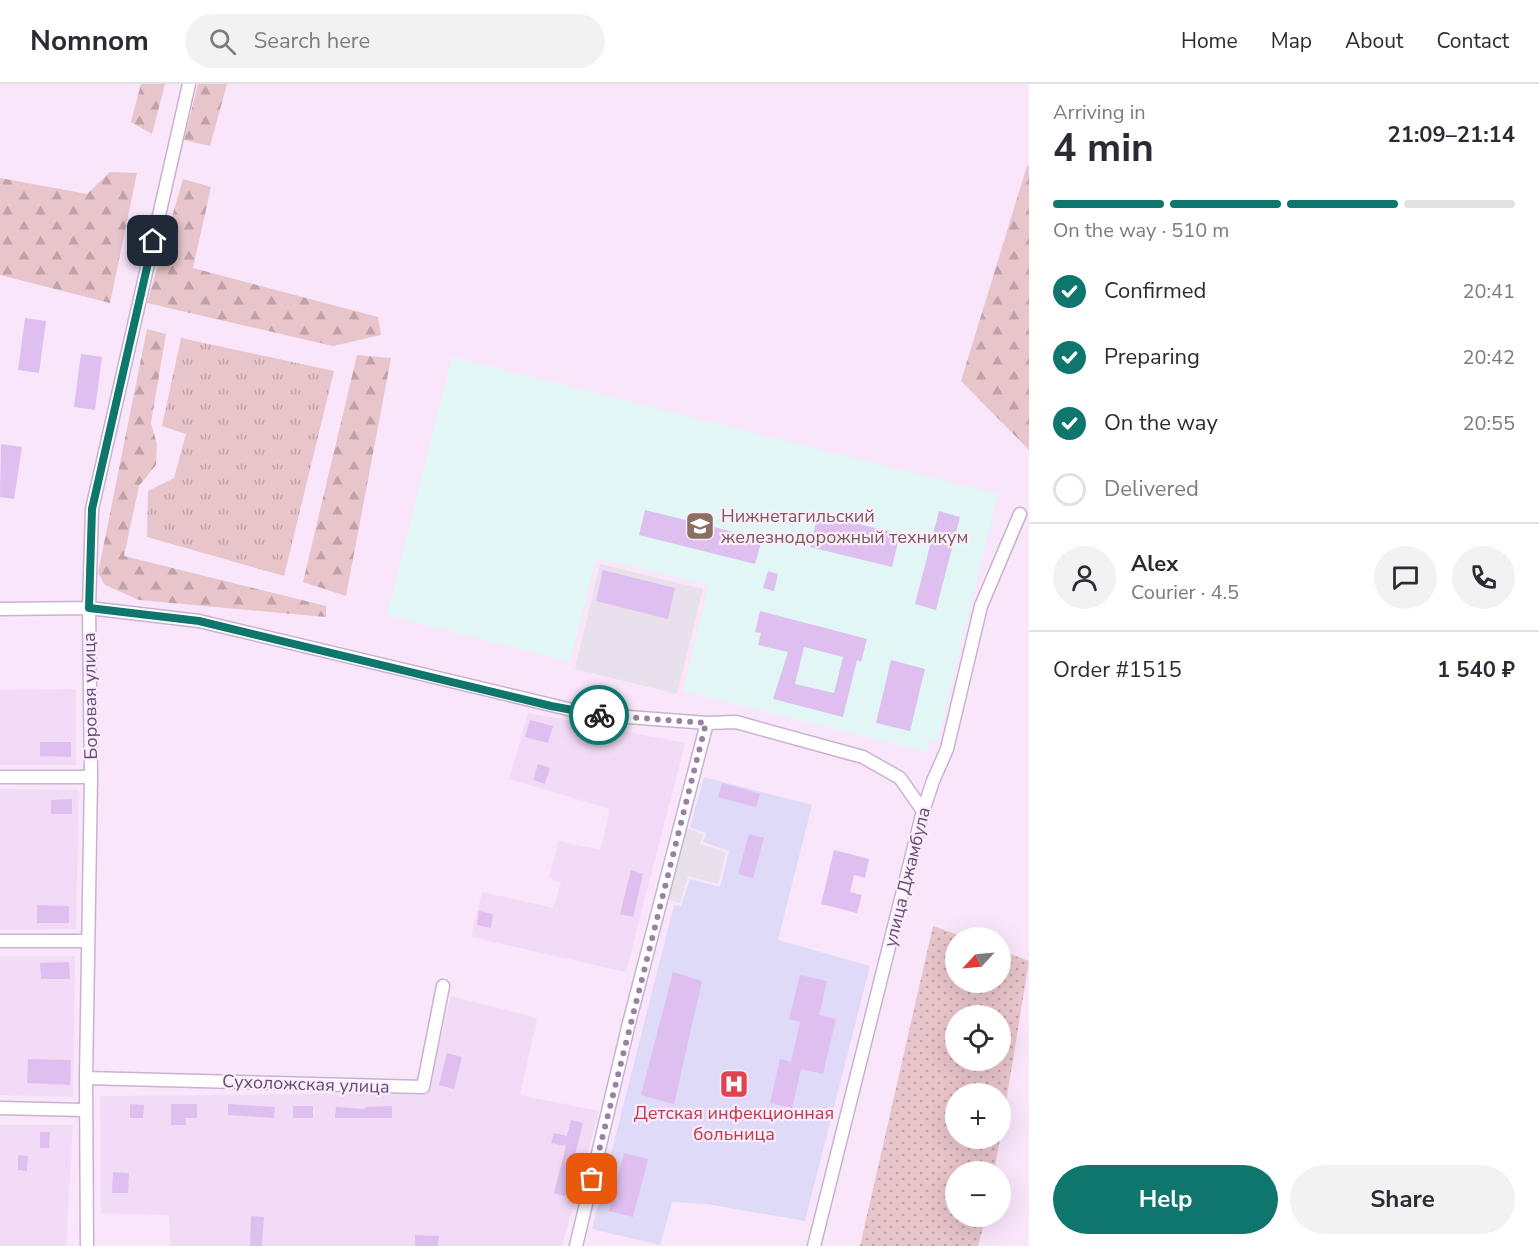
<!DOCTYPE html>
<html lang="en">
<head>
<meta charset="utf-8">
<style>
	:root { --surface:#fff; --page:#f2f2f3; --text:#2b2b33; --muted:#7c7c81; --line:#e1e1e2; --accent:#0f766e }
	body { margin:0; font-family:"Nunito Sans",sans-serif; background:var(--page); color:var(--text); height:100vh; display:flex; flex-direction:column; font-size:22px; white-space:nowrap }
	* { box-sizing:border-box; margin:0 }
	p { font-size:20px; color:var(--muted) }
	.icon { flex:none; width:33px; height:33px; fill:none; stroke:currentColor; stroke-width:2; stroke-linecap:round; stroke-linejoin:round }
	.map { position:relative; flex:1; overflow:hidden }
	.details { display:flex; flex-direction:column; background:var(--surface); width:510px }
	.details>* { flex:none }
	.needle { width:39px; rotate:244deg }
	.buttons { position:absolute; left:945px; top:843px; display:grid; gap:12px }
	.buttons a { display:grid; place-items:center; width:66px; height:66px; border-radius:50%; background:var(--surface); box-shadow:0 6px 24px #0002; font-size:30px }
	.pin { position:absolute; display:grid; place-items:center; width:51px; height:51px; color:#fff; margin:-26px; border-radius:12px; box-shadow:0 3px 9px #0006 }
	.courier { position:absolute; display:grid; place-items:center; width:60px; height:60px; margin:-30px; border:4px solid #0f766e; border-radius:50%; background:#fff; color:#222; box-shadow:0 2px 8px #0007 }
	.head em { font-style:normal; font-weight:700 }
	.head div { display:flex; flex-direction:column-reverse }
	.head { display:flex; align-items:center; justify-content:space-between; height:102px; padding:0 24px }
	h1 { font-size:39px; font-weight:700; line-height:45px }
	.bar { display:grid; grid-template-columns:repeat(4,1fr); gap:9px 6px; align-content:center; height:72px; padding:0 24px }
	.bar i { height:8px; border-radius:4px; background:var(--line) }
	.bar .active { background:var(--accent) }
	.bar p { grid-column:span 4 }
	.line { display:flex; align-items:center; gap:15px; padding:0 24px; border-top:2px solid var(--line) }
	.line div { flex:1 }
	.round { display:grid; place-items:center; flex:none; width:63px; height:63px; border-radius:32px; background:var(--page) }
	ol { padding:0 24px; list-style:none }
	li { display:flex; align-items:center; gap:18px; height:66px }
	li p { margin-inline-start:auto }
	li .icon { padding:6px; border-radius:50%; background:var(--accent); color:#fff; stroke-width:4 }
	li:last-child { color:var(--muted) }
	li i { width:33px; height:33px; border:3px solid var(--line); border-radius:50% }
	.button { display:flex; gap:12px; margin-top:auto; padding:12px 24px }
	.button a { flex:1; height:69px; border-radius:36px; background:var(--accent); color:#fff; font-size:24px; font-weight:700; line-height:69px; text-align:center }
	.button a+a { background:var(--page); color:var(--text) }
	header { display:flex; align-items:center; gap:36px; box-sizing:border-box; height:84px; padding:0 30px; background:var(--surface); border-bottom:2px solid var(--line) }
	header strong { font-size:28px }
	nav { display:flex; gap:33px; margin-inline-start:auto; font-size:21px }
	.search { width:420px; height:54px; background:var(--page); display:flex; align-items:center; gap:15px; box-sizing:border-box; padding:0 21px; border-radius:33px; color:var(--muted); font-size:22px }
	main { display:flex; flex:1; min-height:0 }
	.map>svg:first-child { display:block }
	.residential { fill:#f2dbf7 }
	.industrial { fill:#e8e0eb }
	.education { fill:#e2f7f5 }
	.medical { fill:#dedaf8 }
	.grass { fill:url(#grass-tufts) }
	.forest { fill:url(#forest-firs) }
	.park { fill:url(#park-dots); fill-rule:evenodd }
	.building { fill:#dfbfef; fill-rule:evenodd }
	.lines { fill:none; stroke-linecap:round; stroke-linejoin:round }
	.minor-casing { stroke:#c8b2d1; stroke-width:15 }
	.minor { stroke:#fff; stroke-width:12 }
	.done { stroke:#9882a3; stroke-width:6; stroke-dasharray:0 10.8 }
	.route { stroke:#0f766e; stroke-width:8 }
	.labels { text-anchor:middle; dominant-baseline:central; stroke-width:4.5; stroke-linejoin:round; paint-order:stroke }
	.education-label { font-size:18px; fill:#785e54; stroke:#fcecfe; text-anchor:start }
	.street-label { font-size:18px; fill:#644c73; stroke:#fcecfe }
	.health-label { font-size:18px; fill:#be3a42; stroke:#fcecfe }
</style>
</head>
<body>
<header>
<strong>Nomnom</strong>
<div class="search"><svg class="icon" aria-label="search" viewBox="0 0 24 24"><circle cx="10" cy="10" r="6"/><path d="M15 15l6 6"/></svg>Search here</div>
<nav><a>Home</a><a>Map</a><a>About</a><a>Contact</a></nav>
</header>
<main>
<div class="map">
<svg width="1029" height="1162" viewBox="0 0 1029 1162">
	<defs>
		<pattern id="grass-tufts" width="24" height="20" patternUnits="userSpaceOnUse" patternTransform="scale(1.5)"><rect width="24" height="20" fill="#e8c5ca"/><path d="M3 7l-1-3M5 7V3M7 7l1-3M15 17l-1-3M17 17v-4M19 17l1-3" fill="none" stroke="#c0a2a8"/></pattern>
		<pattern id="forest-firs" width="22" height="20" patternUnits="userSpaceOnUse" patternTransform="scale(1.5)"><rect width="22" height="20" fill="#e8c5ca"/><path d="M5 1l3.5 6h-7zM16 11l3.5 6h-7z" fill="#c0a2a8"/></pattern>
		<pattern id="park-dots" width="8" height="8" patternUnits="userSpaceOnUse" patternTransform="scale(1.5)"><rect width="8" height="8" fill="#e8c5ca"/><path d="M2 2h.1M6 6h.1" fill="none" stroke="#c0a2a8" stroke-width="1.8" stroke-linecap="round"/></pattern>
	</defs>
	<rect width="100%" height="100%" fill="#f9e6fb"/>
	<!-- residential -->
	<path class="residential" d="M76 605V681H0V606Z
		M528 629 685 659 626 888 471 853 482 808 553 824 561 798 549 794 558 757 600 766 610 725 509 695Z
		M0 705 79 706 76 845 0 846Z
		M0 872H75L73 1013 0 1011Z
		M451 912 537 934 520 1011 599 1027 562 1162H170L169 1131 101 1129 100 1012 427 1009Z
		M0 1041H73L66 1162H0Z"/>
	<!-- industrial -->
	<path class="industrial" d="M600 480 703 505 677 610 575 585Z
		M685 744 703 750 700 760 726 768 718 800 688 792 680 819 667 815Z"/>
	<!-- education -->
	<path class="education" d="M452 273 998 410 938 656 931 655 927 668 683 607 709 501 596 474 570 578 387 531Z"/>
	<!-- medical -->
	<path class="medical" d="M704 693 812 721 778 856 870 882 805 1137 707 1120 672 1118 660 1161 592 1145 674 821 681 822 690 795 720 803 729 767 703 758 706 749 690 743Z"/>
	<!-- grass -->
	<path class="grass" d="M181 254 334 287 284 492 147 453 148 407 174 394 186 350 162 342Z"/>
	<!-- forest -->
	<path class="forest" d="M141 0H165L152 50 131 38Z
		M198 0H227L210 62 184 56Z
		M1027 82H1029V366L961 297Z
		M110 88 137 89 110 219 0 191V94L87 110Z
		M183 95 211 103 193 184 378 233 381 251 333 262 147 219Z
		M147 245 166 250 151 339 157 360 156 381 139 402 124 472 326 522V533L139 516 105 501 98 489Z
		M357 271 391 274 346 512 303 498Z"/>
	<!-- park -->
	<path class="park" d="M933 842 964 853 956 854V898H1000L1001 867 1029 877 1001 1049 1000 1010H956V1054L1000 1055 994 1087 956 1088V1132L986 1133 978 1162H860ZM956 932H1000V976H956Z"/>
	<!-- building -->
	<path class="building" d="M25 234 46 237 39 289 18 286Z
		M81 270 102 273 95 326 74 323Z
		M1 360 22 363 14 415 0 413Z
		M645 426 762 455 755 480 639 451Z
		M939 427 960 433 936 526 915 520Z
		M818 430 900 450 892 483 810 463Z
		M603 486 675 504 668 535 596 517Z
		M768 487 778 490 774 507 763 504Z
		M760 527 867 555 861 578 857 576 843 633 773 615 788 568 758 561 761 549 755 548ZM804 563 843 573 834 609 795 600Z
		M891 576 925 585 910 647 876 639Z
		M530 636 553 642 548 659 525 653Z
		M40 658H71V673L40 672Z
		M538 680 550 684 545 700 533 696Z
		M722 699 760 710 756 723 718 713Z
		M72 715V730H51V716Z
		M749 750 764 754 753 794 738 790Z
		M834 766 869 775 865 794 854 791 850 808 862 811 857 829 821 820Z
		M631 786 643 790 633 833 620 830Z
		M37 821 69 822V839H37Z
		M479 827 493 830 491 844 477 841Z
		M69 878 70 895H41L40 879Z
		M673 888 702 897 674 1020 641 1011Z
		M800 891 827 897 819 931 836 935 823 990 801 985 792 1024 770 1019 780 975 791 978 800 938 789 935Z
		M447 969 462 973 454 1005 439 1001Z
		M28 975 71 976 70 1001 27 999Z
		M130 1020 144 1021 143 1034H130Z
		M171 1020H197V1034H186V1041H171Z
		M228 1020 275 1023 274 1034 228 1031Z
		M293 1022H313V1034H293Z
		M392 1022V1034H335L336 1023 365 1025V1023Z
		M571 1036 583 1039 565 1112 554 1109 566 1062 551 1059 554 1049 567 1052Z
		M40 1048H50L49 1064H40Z
		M624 1069 648 1075 633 1133 609 1127Z
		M18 1071 28 1072 27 1087 18 1086Z
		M113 1088 129 1089 128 1109H112Z
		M251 1132 264 1133 262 1162H250Z
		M415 1151 439 1152 438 1162H415Z"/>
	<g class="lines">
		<!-- minor casing -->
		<g class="minor-casing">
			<path id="minor" d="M0 525 89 524 199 537 589 630 707 639 736 638 863 673 900 694 923 727
				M0 693H91
				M0 857H88
				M86 994 423 1003 443 902
				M0 1024 85 1026
				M87 1162 86 994 91 693 89 524 92 425 189 0
				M576 1162 629 939 707 639
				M814 1162 923 727 933 697 947 665 981 522 1020 430"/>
		</g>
		<!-- minor -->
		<use href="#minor" class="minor"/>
	</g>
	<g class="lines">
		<!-- done -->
		<path class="done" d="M592 1095 706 639 599 631"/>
		<!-- route -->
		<path class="route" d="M153 157 92 425 89 524 199 537 551 622 599 631"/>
	</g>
	<!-- icons -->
	<defs>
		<g id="university-square" transform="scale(1.5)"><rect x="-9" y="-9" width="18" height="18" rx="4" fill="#8d6e63" stroke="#fcecfe"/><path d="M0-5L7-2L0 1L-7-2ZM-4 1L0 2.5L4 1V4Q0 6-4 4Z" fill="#fff"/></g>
		<g id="hospital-square" transform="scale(1.5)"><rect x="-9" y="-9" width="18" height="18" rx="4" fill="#e0444e" stroke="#fcecfe"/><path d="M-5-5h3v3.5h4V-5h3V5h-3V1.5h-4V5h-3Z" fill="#fff"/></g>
	</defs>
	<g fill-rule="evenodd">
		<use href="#university-square" x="700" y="442"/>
		<use href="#hospital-square" x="734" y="1000"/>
	</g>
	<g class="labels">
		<!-- education labels -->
		<g class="education-label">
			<text x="721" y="432">Нижнетагильский<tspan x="721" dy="21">железнодорожный техникум</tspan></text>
		</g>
		<!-- street labels -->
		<g class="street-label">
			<text transform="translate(90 612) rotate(-91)">Боровая улица</text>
			<text transform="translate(907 793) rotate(-76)">улица Джамбула</text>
			<text transform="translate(306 1000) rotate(2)">Сухоложская улица</text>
		</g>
		<!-- health labels -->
		<g class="health-label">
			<text x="734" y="1029">Детская инфекционная<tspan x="734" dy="21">больница</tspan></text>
		</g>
	</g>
</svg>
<div class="buttons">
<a><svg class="needle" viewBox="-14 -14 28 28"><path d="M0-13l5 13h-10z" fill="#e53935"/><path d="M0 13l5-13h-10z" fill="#7c7c81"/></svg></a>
<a><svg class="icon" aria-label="locate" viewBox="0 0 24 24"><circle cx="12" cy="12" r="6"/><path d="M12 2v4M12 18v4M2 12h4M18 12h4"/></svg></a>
<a>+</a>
<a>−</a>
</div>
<div class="pin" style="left:592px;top:1095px;background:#ea580c"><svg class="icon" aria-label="bag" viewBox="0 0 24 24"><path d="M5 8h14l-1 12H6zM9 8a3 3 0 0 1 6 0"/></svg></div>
<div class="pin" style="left:153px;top:157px;background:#1f2937"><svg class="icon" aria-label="home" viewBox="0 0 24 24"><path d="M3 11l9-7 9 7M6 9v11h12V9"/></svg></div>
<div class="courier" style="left:599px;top:631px"><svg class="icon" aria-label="bike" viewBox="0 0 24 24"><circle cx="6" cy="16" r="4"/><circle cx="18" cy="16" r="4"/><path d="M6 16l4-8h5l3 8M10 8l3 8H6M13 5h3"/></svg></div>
</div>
<section class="details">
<div class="head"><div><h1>4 min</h1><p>Arriving in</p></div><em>21:09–21:14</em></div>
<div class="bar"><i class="active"></i><i class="active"></i><i class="active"></i><i></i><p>On the way · 510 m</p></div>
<ol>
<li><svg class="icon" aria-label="check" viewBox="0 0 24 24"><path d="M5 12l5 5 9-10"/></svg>Confirmed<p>20:41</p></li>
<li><svg class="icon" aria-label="check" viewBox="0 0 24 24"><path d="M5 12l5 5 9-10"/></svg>Preparing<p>20:42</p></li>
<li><svg class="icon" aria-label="check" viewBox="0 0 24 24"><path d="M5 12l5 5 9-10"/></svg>On the way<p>20:55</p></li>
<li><i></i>Delivered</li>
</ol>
<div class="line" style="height:108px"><a class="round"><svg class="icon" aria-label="person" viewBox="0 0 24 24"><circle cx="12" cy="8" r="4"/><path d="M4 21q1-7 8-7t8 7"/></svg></a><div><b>Alex</b><p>Courier · 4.5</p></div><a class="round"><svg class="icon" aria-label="chat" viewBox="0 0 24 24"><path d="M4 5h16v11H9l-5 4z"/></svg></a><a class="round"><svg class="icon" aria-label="phone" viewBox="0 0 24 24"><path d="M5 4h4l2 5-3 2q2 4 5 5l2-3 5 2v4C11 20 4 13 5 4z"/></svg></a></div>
<div class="line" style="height:78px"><div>Order #1515</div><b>1 540 ₽</b></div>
<div class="button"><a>Help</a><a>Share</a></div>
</section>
</main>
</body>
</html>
